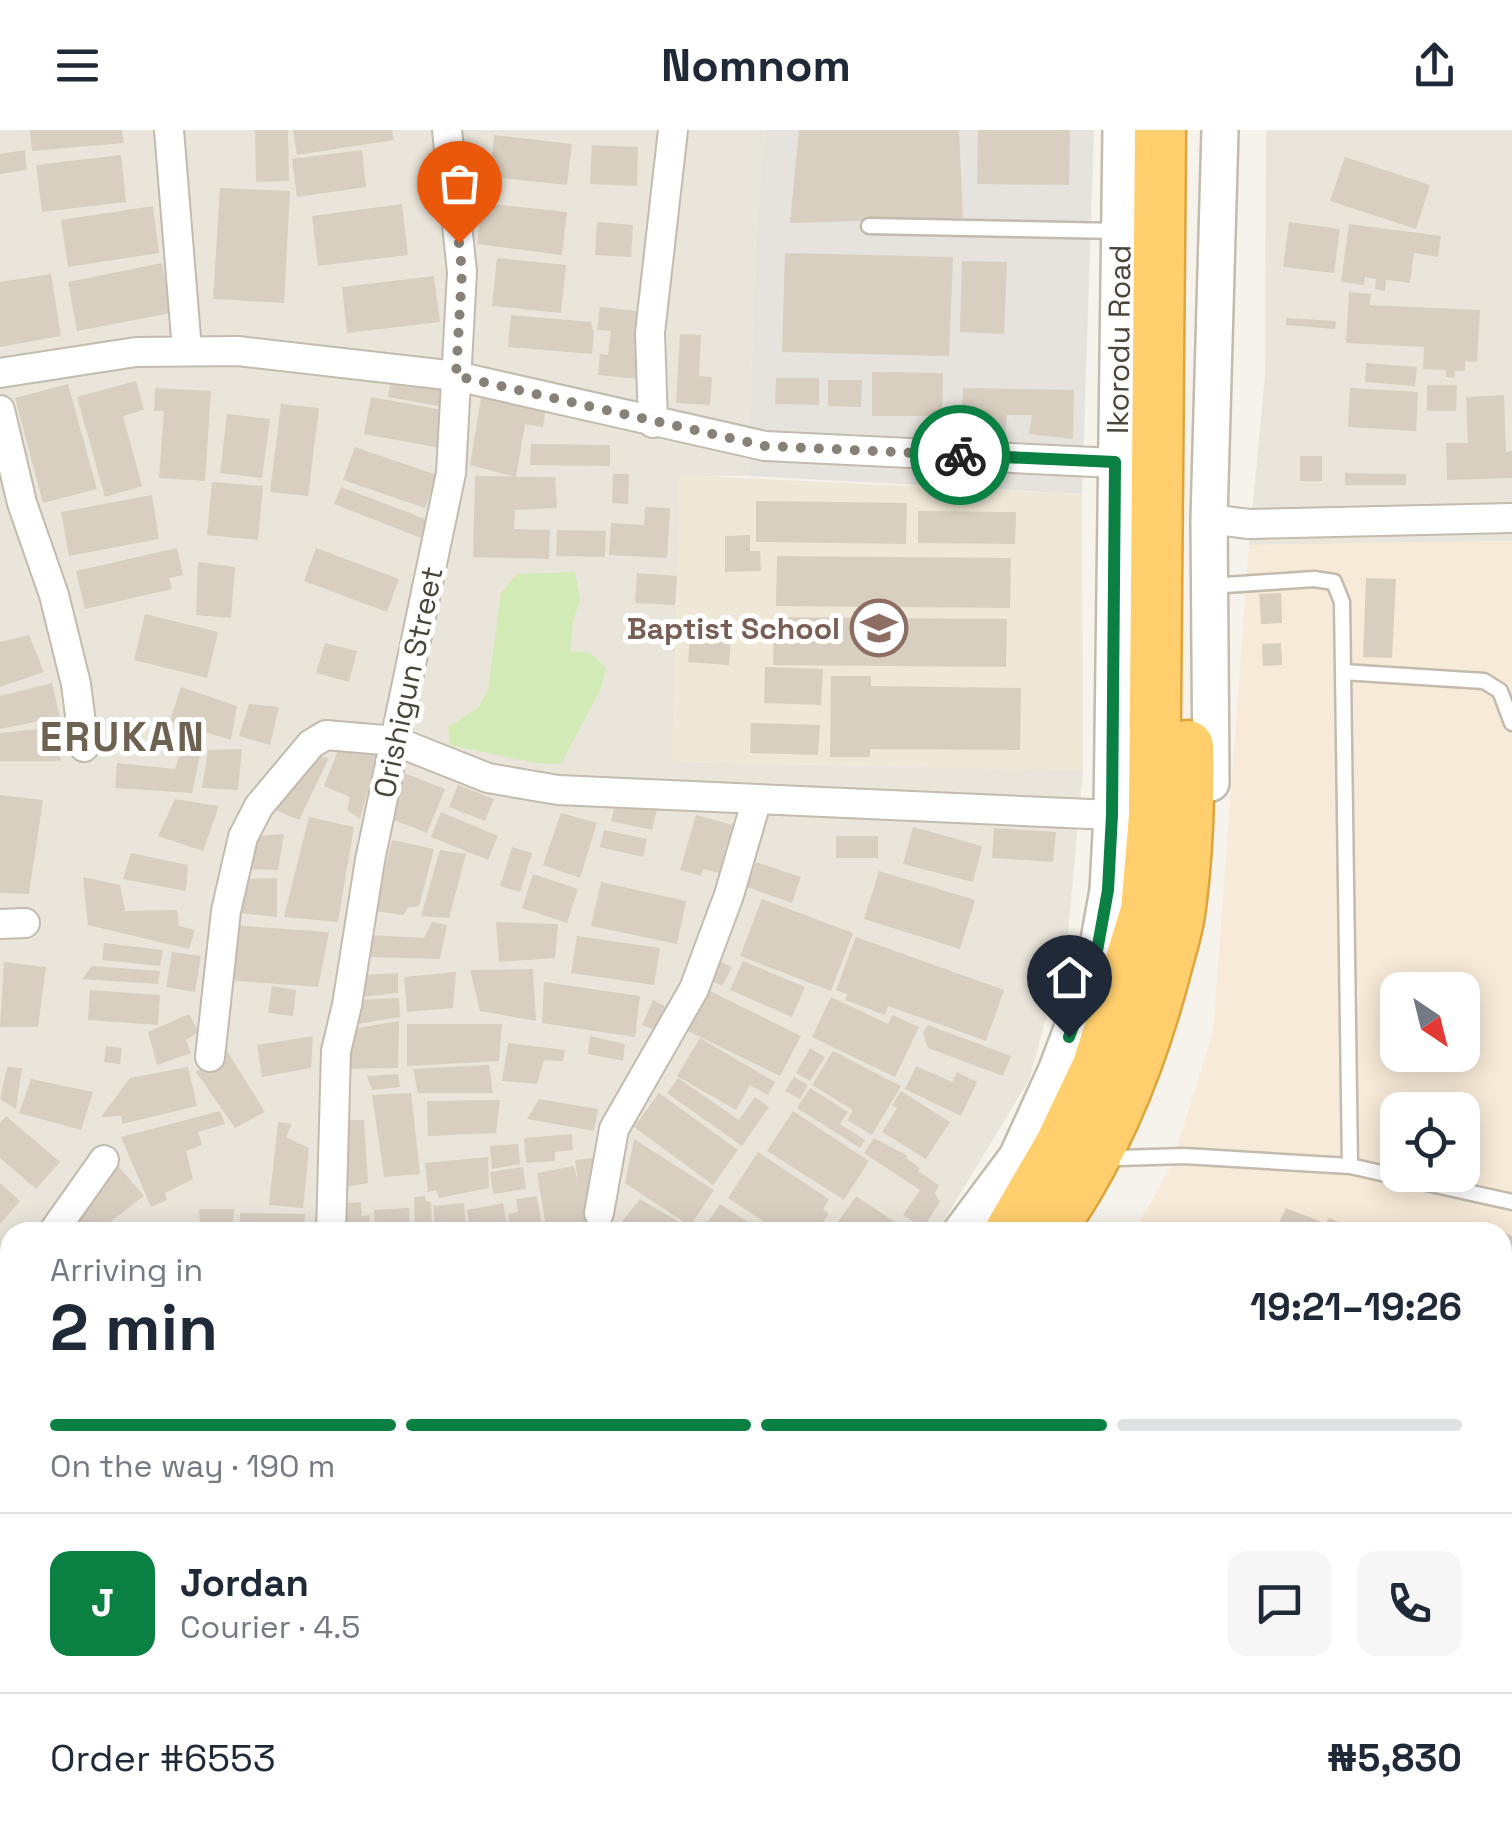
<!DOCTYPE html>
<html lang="en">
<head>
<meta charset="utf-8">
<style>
	:root { --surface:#fff; --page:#f6f6f7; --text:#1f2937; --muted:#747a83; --line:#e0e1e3; --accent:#0b8043 }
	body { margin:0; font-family:"Space Grotesk",sans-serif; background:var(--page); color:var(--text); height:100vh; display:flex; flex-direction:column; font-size:38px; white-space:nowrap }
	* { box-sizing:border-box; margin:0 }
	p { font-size:32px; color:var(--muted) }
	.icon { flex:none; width:55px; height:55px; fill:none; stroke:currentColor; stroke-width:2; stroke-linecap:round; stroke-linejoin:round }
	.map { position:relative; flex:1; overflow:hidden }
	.sheet { position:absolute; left:0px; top:1092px; width:1512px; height:622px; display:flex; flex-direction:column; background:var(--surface); border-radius:30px 30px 0 0; box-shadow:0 5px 25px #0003 }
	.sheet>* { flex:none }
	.needle { width:65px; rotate:145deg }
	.tools { position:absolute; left:1380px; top:842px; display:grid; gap:20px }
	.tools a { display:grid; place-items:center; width:100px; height:100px; border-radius:20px; background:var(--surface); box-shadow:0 5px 25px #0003; font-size:50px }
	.pin { position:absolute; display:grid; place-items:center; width:85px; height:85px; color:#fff; margin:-102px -42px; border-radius:50% 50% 50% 0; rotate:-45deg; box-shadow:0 0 10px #0007 }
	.pin .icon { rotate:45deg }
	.courier { position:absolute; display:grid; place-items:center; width:100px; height:100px; margin:-50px; border:8px solid #0b8043; border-radius:50%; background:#fff; color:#222; box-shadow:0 2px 12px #0007 }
	.headline em { font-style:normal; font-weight:800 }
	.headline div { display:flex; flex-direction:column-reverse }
	.headline { display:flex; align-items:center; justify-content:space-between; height:170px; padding:0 50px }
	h1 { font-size:65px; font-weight:800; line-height:75px }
	.bar { display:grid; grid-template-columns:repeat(4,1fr); gap:15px 10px; align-content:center; height:120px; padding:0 50px }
	.bar i { height:12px; border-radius:8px; background:var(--line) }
	.bar .current { background:var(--accent) }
	.bar p { grid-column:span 4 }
	.line { display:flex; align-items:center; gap:25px; padding:0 50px; border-top:2px solid var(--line) }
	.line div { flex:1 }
	.round { display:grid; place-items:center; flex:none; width:105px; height:105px; border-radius:20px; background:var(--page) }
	header { display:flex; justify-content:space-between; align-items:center; height:130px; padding:0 50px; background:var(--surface); font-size:45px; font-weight:800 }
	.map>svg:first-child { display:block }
	.residential { fill:#eae5da }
	.commercial { fill:#f7ead8; fill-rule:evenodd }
	.industrial { fill:#e6e2dd }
	.education { fill:#efe8d6 }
	.green { fill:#d2eab5 }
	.building { fill:#d8cfc1 }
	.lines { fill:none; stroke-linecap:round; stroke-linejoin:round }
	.service-casing { stroke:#c2bbae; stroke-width:19 }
	.minor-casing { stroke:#c2bbae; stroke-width:32 }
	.tertiary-casing { stroke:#c2bbae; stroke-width:40 }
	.motorway-casing { stroke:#e0a43c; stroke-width:55 }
	.service { stroke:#fff; stroke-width:14 }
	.minor { stroke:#fff; stroke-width:28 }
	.tertiary { stroke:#fff; stroke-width:35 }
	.motorway { stroke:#ffcf6e; stroke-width:50 }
	.done { stroke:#878178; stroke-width:10; stroke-dasharray:0 18 }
	.route { stroke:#0b8043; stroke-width:12 }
	.labels { text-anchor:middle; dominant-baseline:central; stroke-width:10; stroke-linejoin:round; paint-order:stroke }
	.street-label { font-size:30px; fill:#4b4439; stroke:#fff }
	.education-label { font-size:30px; font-weight:bold; fill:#785e54; stroke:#fff; text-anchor:end }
	.district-label { font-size:40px; font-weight:bold; letter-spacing:2.5px; fill:#6e6250; stroke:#fff }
</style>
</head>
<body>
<header><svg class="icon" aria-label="menu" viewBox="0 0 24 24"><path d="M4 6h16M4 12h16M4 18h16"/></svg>Nomnom<svg class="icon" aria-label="share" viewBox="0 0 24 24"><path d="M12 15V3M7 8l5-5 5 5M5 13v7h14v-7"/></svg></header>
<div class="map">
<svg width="1512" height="1714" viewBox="0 0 1512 1714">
	<rect width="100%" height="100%" fill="#f6f3ec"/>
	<!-- residential -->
	<path class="residential" d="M0 0H765L756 106 748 346H680L672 632 1083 640 1067 813 1029 950 937 1102H10V1432H0Z
		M1266 0H1512V411L1249 415 1265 246Z"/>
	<!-- commercial -->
	<path class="commercial" d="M1512 411V1714H480V1705H1502V1102H1133L1171 1037 1213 902 1249 415ZM1398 860H1462V925H1398ZM1398 980H1462V1045H1398Z"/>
	<!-- industrial -->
	<path class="industrial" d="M765 0H1094L1082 364 748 346 756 106Z"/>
	<!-- education -->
	<path class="education" d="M680 345 1082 364 1083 640 672 632Z"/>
	<!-- green -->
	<path class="green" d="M575 442 580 471 573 491 570 521 590 523 606 538 601 558 561 634 536 633 450 615 448 597 478 578 488 560 501 463 517 444Z"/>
	<!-- building -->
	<path class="building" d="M30 0H122L124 13 32 21Z
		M255 0H288L289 51 256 52Z
		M293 0H392L394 10 297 25Z
		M799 0H959L963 88 790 93Z
		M978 0H1070L1069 55 977 54Z
		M494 5 572 14 567 55 490 47Z
		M592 15 638 17 637 56 590 54Z
		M25 20 27 40 0 44V24Z
		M362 20 366 57 297 67 292 29Z
		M121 25 126 72 42 82 36 35Z
		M1345 27 1430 55 1416 99 1330 71Z
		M220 58 290 61 284 173 213 169Z
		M482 73 567 82 562 125 477 114Z
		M402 74 408 125 318 136 312 86Z
		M153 76 159 123 68 137 61 90Z
		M597 92 633 95 631 127 595 125Z
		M1289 92 1340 99 1334 143 1283 137Z
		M1349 94 1441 106 1438 127 1414 123 1410 153 1386 150 1385 161 1375 159 1376 149 1365 147 1364 155 1341 152Z
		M785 123 953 127 949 226 782 222Z
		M497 128 566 135 561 183 492 176Z
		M962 131 1007 132 1004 204 960 202Z
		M162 133 171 183 77 201 68 152Z
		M51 144 61 206 0 217V152Z
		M434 146 440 192 347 203 342 157Z
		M1349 162 1371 164 1370 175 1480 180 1477 232 1465 231V241H1455V248L1446 247V240L1423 239 1424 217 1346 213Z
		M600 177 646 182 639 249 598 245 600 224 608 225 611 201 597 200Z
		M511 185 591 192 594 202 592 224 508 217Z
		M1286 188 1336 191 1335 199 1286 195Z
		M680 204 701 205 699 246 712 247 710 275 676 273Z
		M1366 233 1417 237 1415 256 1365 252Z
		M872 242 943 243 942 286H872Z
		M776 248H819V275L775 274Z
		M391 249 447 260 445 277 388 267Z
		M828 250H862L861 277 828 276Z
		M136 251 144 280 123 286 142 356 105 367 77 267Z
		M68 254 97 359 43 373 15 268Z
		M1427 255H1457L1456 281H1427Z
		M155 258 211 261 205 351 159 348 164 281H154Z
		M963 258 1074 260 1073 309 1029 304 1032 285H1007L1005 303 961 306Z
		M1350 258 1418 262 1416 301 1348 297Z
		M482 262 547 271 543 297 525 294 516 347 470 335Z
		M1504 265 1506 322 1512 321V348L1447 350 1446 313H1468L1466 267Z
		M371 267 448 281 440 318 364 304Z
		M281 274 319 278 308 366 270 362Z
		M227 284 270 289 262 348 220 343Z
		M531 314 610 315V336L530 335Z
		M355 317 437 345 425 378 343 350Z
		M1300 326H1322V351H1300Z
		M1345 343 1406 344V355H1345Z
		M613 344H629L628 374 612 373Z
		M475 346 555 347 557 378 515 380 514 399 550 400 549 429 473 427Z
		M212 352 263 356 258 410 207 405Z
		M341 357 428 390 421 408 334 374Z
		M152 365 159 409 69 426 61 382Z
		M756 371 907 373 906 414 756 412Z
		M645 377 670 378 667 428 609 425 611 393 644 395Z
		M918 381 1016 382 1015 414 918 413Z
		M557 400 606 401 605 427 556 426Z
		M750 405V421H760L761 441 725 442V406Z
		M177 418 183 445 169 448 172 459 85 479 76 441Z
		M316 418 399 449 387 482 304 451Z
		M777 426 1011 428 1010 478 776 476Z
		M198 432 235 437 231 488 196 485Z
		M637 443 677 446 675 475 635 473Z
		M1366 448 1396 449 1392 528 1363 527Z
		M1281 463 1282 493 1261 494 1259 464Z
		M145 484 218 502 207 548 134 530Z
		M774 487 1007 489 1006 537 773 535Z
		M701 499 720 501V508L731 509 729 535 688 532 690 506 700 507Z
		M29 505 44 542 0 557V512Z
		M325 513 357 521 349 552 316 543Z
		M1281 513 1282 535 1263 536 1262 514Z
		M765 537 823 539 821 575 764 573Z
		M831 546H871V556L1021 558 1020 620 870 619V627H830Z
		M52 553 60 587 0 599V566Z
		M181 557 237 576 231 610 170 591Z
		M249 574 279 577 270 615 239 606Z
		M751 593 820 595 818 625 750 623Z
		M56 597 61 631H0V603Z
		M340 615 379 620 360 689 347 680 350 667 324 656Z
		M182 616 200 625 192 663 115 658 117 633 175 639Z
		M242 619 238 660 202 658 208 620Z
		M308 624 329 628 299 690 271 678Z
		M404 643 445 659 427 703 386 687Z
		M458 655 494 669 485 691 449 677Z
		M0 665 43 670 29 764 0 763Z
		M175 669 219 676 203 721 158 706Z
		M616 670 657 679 652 700 611 691Z
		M441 682 498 706 488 730 431 707Z
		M561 683 597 693 580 748 543 735Z
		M696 685 740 697 735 716 727 714 719 743 703 739 701 746 680 740Z
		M309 687 354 697 338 792 284 787Z
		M913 697 982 716 973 752 903 734Z
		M994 698 1056 702 1053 732 992 728Z
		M604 700 647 709 643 727 600 717Z
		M284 704 278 740 241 739 248 707Z
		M836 706H878V728H836Z
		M392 710 434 719 419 776 407 778 404 785 374 781Z
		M512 717 532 723 520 762 500 756Z
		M440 720 466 724 449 788 421 786Z
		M131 723 188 735 186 761 123 749Z
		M756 732 801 747 792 773 747 757Z
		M879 741 975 770 960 819 864 789Z
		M533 744 578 759 567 793 522 778Z
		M83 747 120 755 125 781 177 780 179 796 195 800 189 819 88 795Z
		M277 748V787L232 782 239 749Z
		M601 752 686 771 677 814 591 796Z
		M762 769 853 803 831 861 740 826Z
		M432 792 447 795 440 829 370 827 369 805 424 808Z
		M496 792 558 794 555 828 499 832Z
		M230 795 329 802 318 857 226 850Z
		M577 806 660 818 654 855 571 843Z
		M856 807 1004 860 986 911 888 876 885 885 845 870 847 864 836 860Z
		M104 813 163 820 160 836 102 830Z
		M716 814 726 819 719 831 732 837 722 856 708 849Z
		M172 822 201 826 195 862 166 857Z
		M743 831 805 857 792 887 730 860Z
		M4 832 46 837 38 897H0Z
		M92 836 160 841 158 854 82 849Z
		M533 839 536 891 480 881 470 840Z
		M456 842 453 878 407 882 404 847Z
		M398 843V863L353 868 349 846Z
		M544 852 640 866 635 907 542 893Z
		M272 856 296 860 293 886 268 883Z
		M706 859 801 906 780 946 686 900Z
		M90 860 160 865 158 895 88 890Z
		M831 867 888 894 892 885 919 897 895 947 812 907Z
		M399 868 400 887 357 894 356 870Z
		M653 870 665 876 655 900 642 895Z
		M189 884 199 902 186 910 191 923 157 935 148 902Z
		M399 891 398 938 333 939 334 902Z
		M407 894H502L499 931 407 936Z
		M928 895 1011 926 1003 946 928 918 923 903Z
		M313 906 311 938 262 947 257 915Z
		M590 906 625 914 623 931 588 924Z
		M700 908 775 952 768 965 750 955 736 980 677 946Z
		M508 913 565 920 563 931 544 930 537 954 502 951Z
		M106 916 122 918 120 934 104 932Z
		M810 918 825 927 810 951 796 943Z
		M227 921 265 982 235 998 196 942Z
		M833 921 901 956 872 1005 847 990 853 980 812 955Z
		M489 935 493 963H418L413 939Z
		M916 936 952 952 957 942 977 952 961 986 905 959Z
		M7 937 22 938 16 979 0 969Z
		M188 937 197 976 122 994V986L101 987 130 948Z
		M398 944 400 957 372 960 367 946Z
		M794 947 808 955 800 969 785 961Z
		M678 948 739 990 755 967 769 977 742 1016 667 963Z
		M31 949 93 962 81 1000 19 983Z
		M810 958 848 982 840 994 865 1010 860 1018 797 978Z
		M901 961 950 992 926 1029 882 1002 897 978 892 975Z
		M411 963 420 1044 384 1047 372 965Z
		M659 963 738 1020 713 1055 634 997Z
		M539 969 598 979 594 1001 527 989Z
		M500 970 496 1003 428 1006 427 971Z
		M220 981 225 994 198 1002 202 1015 186 1021 193 1049 165 1063 167 1070 151 1077 121 1007Z
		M793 981 869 1031 844 1070 767 1021Z
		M6 986 60 1032 36 1059 0 1028V993Z
		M341 990H364L368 1053 331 1060Z
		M278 992 292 994 286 1007 309 1018 303 1078 269 1075Z
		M572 1004 573 1020 555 1022V1031L526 1033 524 1008Z
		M874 1008 908 1026 906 1028 920 1038 918 1041 939 1055 935 1063 940 1072 923 1098 903 1085 920 1060 864 1023Z
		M634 1009 714 1060 690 1096 625 1053Z
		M518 1014 520 1034 492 1039 490 1016Z
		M103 1018 144 1066 97 1102H65L47 1084Z
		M758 1022 829 1069 823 1080 829 1084 816 1102H780L728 1068Z
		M488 1027 489 1058 439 1068 436 1060 428 1062 425 1033Z
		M593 1028 597 1102H547L537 1043 574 1036 578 1052 575 1030Z
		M523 1037 526 1059 493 1064 490 1042Z
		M0 1053 20 1071 0 1094Z
		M425 1066 426 1071 431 1072 432 1102H415L414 1067Z
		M537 1066 543 1102H511L508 1084 518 1082 516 1069Z
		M856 1066 910 1102 832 1101Z
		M640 1069 687 1097 683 1102H634L620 1094Z
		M361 1072 362 1086 369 1085 371 1102H334L331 1074Z
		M464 1073 466 1102H436L433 1076Z
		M503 1073 508 1102H471L467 1080Z
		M720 1074 763 1102H701Z
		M409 1078 410 1102H375L374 1080Z
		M1286 1078 1319 1091 1314 1102H1275Z
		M199 1079H235L232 1095 200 1094Z
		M240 1083 305 1084 304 1102H239Z
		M1329 1088 1361 1102H1322Z
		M1490 1095 1512 1106V1150L1502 1146V1102H1486Z
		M1502 1243 1512 1247V1291L1502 1287Z
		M1502 1294 1512 1298V1324L1505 1338 1502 1337Z
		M0 1353H10V1406L0 1405Z
		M1502 1358 1512 1363V1417L1502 1437Z
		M1512 1427V1502L1502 1498V1447Z
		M7 1507H10V1595H0V1544H3Z
		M635 1705H691L695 1711 688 1714H616Z
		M1296 1705H1351L1349 1714H1294Z
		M1363 1705H1418L1416 1714H1361Z
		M1425 1705H1470L1468 1714H1422Z"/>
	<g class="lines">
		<!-- service casing -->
		<g class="service-casing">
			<path id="service" d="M869 96 1118 101
				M1211 456 1314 449 1334 452 1342 472 1350 1036
				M1343 542 1484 551 1500 561 1512 593
				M1119 1028 1184 1026 1350 1036 1512 1072
				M740 1705 747 1714
				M481 1714 510 1705
				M1097 1714 1099 1705"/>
		</g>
		<!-- minor casing -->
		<g class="minor-casing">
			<path id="minor" d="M169 0 187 220
				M0 243 136 222 238 221 456 246 765 316 1115 333
				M0 280 22 373 54 465 76 554 84 617
				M653 293 650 203 673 0
				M1209 389 1249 394 1512 388
				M0 794 25 793
				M210 927 226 781 243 707 259 676 311 614 326 605 395 611 488 648 558 660 1112 685
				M599 1083 614 999 694 859 729 765 757 669
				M53 1102 104 1030
				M331 1102 336 921 347 875 370 730 451 343 462 142 447 0
				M0 1162 10 1152
				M0 1343 10 1342"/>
		</g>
		<!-- tertiary casing -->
		<g class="tertiary-casing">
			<g id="tertiary">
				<path d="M1211 653 1209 389 1220 0"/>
				<path id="s1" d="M961 1102 1017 1027 1057 939 1093 843 1108 760 1112 685 1121 0"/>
				<path d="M0 1636H10"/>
				<path d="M329 1705 381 1714"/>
				<path d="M465 1705V1714"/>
				<path d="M286 1714 331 1705"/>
			</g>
		</g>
		<!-- motorway casing -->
		<g class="motorway-casing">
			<path id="motorway" d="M1062 1082C1110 1009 1142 927 1164 844 1169 824 1176 804 1179 784 1187 728 1189 673 1188 616
				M1010 1102 1061 1014 1098 936 1146 781 1154 686 1160 0
				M0 1671H10
				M0 1714 161 1705"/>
		</g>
		<!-- service -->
		<use href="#service" class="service"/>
		<!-- minor -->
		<use href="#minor" class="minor"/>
		<!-- tertiary -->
		<use href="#tertiary" class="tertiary"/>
		<!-- motorway -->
		<use href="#motorway" class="motorway"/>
	</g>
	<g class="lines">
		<!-- done -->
		<path class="done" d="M459 113 462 142 456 246 765 316 960 325"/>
		<!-- route -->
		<path class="route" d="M960 325 1115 332 1112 685 1108 760 1093 843 1069 907"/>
	</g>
	<!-- icons -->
	<defs>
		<g id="school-ring" transform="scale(2.875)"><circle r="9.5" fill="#fff" stroke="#8d6e63" stroke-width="1.5"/><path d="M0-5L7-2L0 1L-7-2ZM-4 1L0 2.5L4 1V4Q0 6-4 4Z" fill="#8d6e63"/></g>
	</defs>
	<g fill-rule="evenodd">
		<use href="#school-ring" x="879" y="498"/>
	</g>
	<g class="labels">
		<!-- street labels -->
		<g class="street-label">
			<text stroke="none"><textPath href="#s1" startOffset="928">Ikorodu Road</textPath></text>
			<text transform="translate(408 552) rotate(-78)">Orishigun Street</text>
		</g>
		<!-- education labels -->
		<g class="education-label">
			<text x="840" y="498">Baptist School</text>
		</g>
		<!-- district labels -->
		<g class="district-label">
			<text x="123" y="607">ERUKAN</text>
		</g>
	</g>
</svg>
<div class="tools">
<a><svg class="needle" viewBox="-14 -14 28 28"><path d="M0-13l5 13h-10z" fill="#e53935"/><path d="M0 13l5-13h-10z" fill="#747a83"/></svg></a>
<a><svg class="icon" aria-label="locate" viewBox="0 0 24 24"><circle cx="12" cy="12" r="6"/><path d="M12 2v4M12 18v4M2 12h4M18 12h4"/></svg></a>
</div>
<div class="pin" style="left:459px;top:113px;background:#ea580c"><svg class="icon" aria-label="bag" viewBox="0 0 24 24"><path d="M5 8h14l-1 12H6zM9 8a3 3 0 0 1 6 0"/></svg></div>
<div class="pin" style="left:1069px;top:907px;background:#1f2937"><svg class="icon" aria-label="home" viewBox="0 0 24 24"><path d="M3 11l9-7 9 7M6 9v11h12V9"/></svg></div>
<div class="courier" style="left:960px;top:325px"><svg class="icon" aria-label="bike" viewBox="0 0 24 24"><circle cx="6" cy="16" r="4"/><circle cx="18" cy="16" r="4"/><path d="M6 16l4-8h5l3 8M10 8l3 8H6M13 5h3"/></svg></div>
<section class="sheet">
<div class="headline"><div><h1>2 min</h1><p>Arriving in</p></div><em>19:21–19:26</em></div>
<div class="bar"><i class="current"></i><i class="current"></i><i class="current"></i><i></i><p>On the way · 190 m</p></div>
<div class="line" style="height:180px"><b class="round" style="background:var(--accent);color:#fff">J</b><div><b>Jordan</b><p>Courier · 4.5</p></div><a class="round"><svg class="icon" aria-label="chat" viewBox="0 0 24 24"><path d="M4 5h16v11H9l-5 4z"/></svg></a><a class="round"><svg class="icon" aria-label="phone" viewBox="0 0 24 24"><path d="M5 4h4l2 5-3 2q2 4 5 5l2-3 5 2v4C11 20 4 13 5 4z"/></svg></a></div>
<div class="line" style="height:130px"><div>Order #6553</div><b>₦5,830</b></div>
</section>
</div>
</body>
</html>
